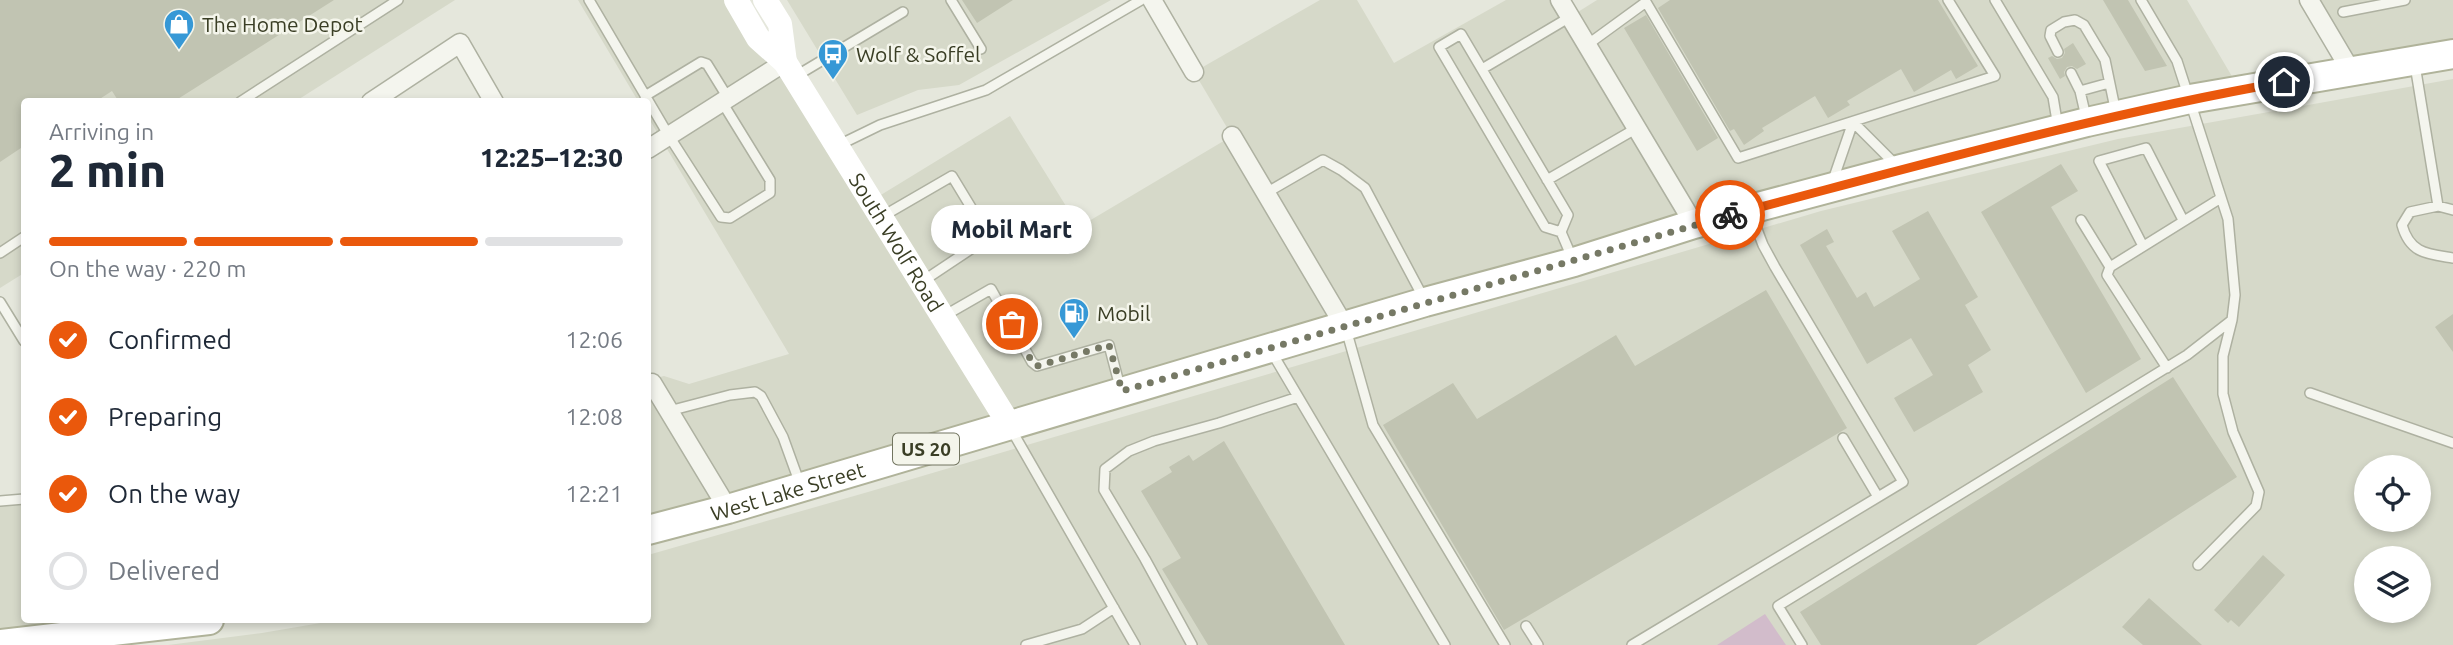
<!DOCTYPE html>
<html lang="en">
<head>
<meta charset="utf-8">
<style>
	:root { --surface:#fff; --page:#f2f2f3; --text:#1f2937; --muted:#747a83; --line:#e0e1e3; --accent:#ea580c }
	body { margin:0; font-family:Ubuntu,sans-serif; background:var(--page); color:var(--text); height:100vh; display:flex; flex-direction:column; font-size:26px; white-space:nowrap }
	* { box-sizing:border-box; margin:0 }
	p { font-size:23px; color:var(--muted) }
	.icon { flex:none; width:38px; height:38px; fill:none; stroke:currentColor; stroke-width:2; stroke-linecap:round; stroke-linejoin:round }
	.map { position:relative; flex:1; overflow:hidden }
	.details { position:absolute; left:21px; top:98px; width:630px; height:525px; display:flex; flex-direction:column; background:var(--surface); border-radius:7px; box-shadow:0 4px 10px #0003 }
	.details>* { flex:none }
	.controls { position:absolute; left:2354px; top:455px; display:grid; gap:14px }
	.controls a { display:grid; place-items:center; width:77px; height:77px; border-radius:50%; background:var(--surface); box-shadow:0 4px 10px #0003; font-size:35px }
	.pin { position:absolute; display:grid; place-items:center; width:60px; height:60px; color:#fff; margin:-30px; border:4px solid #fff; border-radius:50%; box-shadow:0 2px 7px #0007 }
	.courier { position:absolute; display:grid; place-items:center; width:70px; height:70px; margin:-35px; border:5px solid #ea580c; border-radius:50%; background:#fff; color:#222; box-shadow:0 2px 9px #0007 }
	.bubble { position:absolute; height:49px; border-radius:24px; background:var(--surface); box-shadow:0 4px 10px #0003; font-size:23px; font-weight:800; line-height:49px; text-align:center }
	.head em { font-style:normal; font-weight:800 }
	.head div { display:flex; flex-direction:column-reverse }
	.head { display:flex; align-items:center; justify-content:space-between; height:119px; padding:0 28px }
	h1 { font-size:46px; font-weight:800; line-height:52px }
	.bar { display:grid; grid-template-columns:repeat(4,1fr); gap:10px 7px; align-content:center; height:84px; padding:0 28px }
	.bar i { height:9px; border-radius:5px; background:var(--line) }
	.bar .active { background:var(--accent) }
	.bar p { grid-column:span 4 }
	ol { padding:0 28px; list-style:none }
	li { display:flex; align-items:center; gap:21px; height:77px }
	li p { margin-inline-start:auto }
	li .icon { padding:7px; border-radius:50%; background:var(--accent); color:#fff; stroke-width:4 }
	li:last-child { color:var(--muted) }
	li i { width:38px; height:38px; border:4px solid var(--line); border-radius:50% }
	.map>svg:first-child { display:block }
	.built { fill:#d6d9c9; fill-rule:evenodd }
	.green { fill:#d2bccb }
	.building { fill:#c1c4b2 }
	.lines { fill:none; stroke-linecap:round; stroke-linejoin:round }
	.lane-casing { stroke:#aeb1a1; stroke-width:12 }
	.street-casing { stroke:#aeb1a1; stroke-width:21 }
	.primary-casing { stroke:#b0b39a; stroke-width:32 }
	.lane { stroke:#f4f5ee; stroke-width:9 }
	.street { stroke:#f4f5ee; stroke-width:18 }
	.secondary { stroke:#fff; stroke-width:24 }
	.primary { stroke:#fff; stroke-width:28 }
	.done { stroke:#767965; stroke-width:7; stroke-dasharray:0 12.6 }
	.route { stroke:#ea580c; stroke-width:9 }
	.labels { text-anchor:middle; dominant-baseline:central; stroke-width:5; stroke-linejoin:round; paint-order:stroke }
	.shield { fill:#f4f5eb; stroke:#727560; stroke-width:2 }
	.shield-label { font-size:19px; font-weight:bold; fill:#3a3e25 }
	.poi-label { font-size:21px; fill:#3a3e25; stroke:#f4f5eb; text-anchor:start }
	.street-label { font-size:21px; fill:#3a3e25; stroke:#f4f5eb }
</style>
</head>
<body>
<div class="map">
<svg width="2453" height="645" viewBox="0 0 2453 645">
	<rect width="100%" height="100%" fill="#e5e7dc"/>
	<!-- built -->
	<path class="built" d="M0 0H455L296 101 24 102V273L0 288Z
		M578 0H748L871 201 1010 116 1079 227 1232 136 1194 72 1320 0H1357L1394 63 1506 0H1560L1570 17 1597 0H2187L2240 90 2190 99 648 530V380L664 376 689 384 789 354 648 117V102L638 101Z
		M787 0H1111L959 85 918 90 857 115Z
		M2309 0H2453V54L2351 71Z
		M2453 79V645H168L262 633 338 620H648V555L868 492 1821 211 2118 139ZM2366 467H2418V520H2366ZM2366 558H2418V611H2366Z
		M24 497V620H209L0 644V498Z"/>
	<!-- green -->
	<path class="green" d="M1765 614 1786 645H1717Z"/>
	<!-- building -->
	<path class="building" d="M0 0H334L173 102H119L112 91 95 102H24V146L0 162Z
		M962 0H1013L977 23Z
		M1670 0H1938L1978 66 1956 79 1951 70 1914 92 1901 69 1847 101 1850 105 1828 118 1815 96 1762 128 1764 131 1744 145 1734 129 1730 131 1658 8Z
		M2103 0H2128L2167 66 2145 71Z
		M1646 15 1718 138 1697 151 1624 28Z
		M2073 43 2086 64 2077 69 2072 66 2067 67 2064 72 2065 76 2060 79 2048 58 2052 56 2057 59 2062 58 2065 53 2064 49Z
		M2061 164 2078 191 2051 207 2141 359 2086 393 1981 212Z
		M1928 211 1978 297 1965 305 1991 350 1968 365 1983 392 1914 432 1894 398 1933 375 1911 338 1867 364 1800 245 1827 229 1834 242 1826 246 1857 298 1866 292 1874 307 1920 279 1892 231Z
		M1766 290 1847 428 1504 630 1383 425 1453 383 1477 419 1616 335 1635 366Z
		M2453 314V352L2435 327Z
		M2173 377 2237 477 1976 645H1821L1800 612Z
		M1224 441 1345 645H1208L1162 569 1181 558 1141 491 1172 472 1169 467 1189 455 1193 461Z
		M2263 555 2285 575 2239 627 2231 620 2228 623 2214 610Z
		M2149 598 2202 645H2143L2122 627Z"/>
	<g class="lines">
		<!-- lane casing -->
		<g class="lane-casing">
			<path id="lane" d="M589 0 669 136 721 217 730 218 770 193V180L722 102
				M951 0 981 49
				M1995 0 2053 97 2058 127
				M2343 12 2405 0
				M1587 45 1646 2 1738 158 1995 76 1948 0
				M2058 52 2050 36 2051 30 2064 22 2075 20 2084 25 2105 60 2116 113
				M2415 65 2438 206
				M1482 69 1570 17
				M2071 73 2080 91 2086 117
				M796 76 903 12
				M2080 91 2109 83
				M645 96 701 62 707 64 728 98
				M240 102 398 0
				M839 145 880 125 986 90 1141 0
				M1547 180 1637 128
				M1832 183 1853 122 1897 166
				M1266 193 1323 160 1341 170 1365 188 1423 297
				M2453 210 2438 206 2410 212 2402 225C2410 254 2428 254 2453 258
				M883 216 952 176 989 237 923 281
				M2081 220 2110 267
				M1561 232 1568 215 1461 34 1439 47 1545 227 1561 232 1573 260
				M2143 246 2099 161 2146 148 2183 220
				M0 253 24 237
				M0 302 24 341
				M944 316 991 289 1032 362 1037 366 1109 345 1120 387
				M1346 329 1373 425 1505 645
				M1271 351 1445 645
				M2167 368 2107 275 2110 267 2221 198
				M2310 393 2453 443
				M669 411 730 395 755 392 761 396 783 437 800 484
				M1011 429 1135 645
				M1843 438 1878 497
				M0 501 24 499
				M2198 565 2256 506 2259 492 2233 432 2223 394V356L2232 320
				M1526 626 1538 645
				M1026 645 1082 629 1114 608
				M1192 645 1145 559 1104 490 1105 469 1129 451 1154 441 1219 423 1298 397
				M1632 645 1903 482 1775 267 1763 245 1750 211
				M1802 645 1778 606 2187 355 2232 320 2235 295 2228 219 2177 61 2141 0"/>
		</g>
		<!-- street casing -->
		<g class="street-casing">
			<path id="street" d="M1152 0 1194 72
				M1560 0 1694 224
				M2309 0 2351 71
				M371 102 460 43 494 102
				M1232 136 1345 327
				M648 149 785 62
				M652 383 728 509"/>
		</g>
		<!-- primary casing -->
		<g class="primary-casing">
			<g id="primary">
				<path id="s2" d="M648 530 728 509 1425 302 1574 262 1694 224 1901 169 2087 122 2190 99 2453 54"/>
				<path d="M0 644 209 620"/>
			</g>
		</g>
		<!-- lane -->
		<use href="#lane" class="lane"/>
		<!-- street -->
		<use href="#street" class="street"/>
		<!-- secondary -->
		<g class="secondary">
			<path id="s1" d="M736 0 758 38 785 62 1009 424"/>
			<path d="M765 0 780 24 785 62"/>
		</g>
		<!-- primary -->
		<use href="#primary" class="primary"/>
	</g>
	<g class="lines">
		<!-- done -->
		<path class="done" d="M1012 324 1032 362 1037 366 1109 345 1122 391 1730 215"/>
		<!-- route -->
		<path class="route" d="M1730 215C1914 167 2097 115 2284 82"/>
	</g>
	<!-- icons -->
	<defs>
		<g id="shop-pin" transform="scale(1.575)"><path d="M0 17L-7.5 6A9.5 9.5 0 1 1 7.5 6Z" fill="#3698d6" stroke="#f4f5eb"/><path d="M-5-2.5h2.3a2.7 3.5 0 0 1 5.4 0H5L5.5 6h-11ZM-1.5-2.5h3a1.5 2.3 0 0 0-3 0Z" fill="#fff"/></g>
		<g id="bus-pin" transform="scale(1.575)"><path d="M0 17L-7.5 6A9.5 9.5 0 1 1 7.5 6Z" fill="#3698d6" stroke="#f4f5eb"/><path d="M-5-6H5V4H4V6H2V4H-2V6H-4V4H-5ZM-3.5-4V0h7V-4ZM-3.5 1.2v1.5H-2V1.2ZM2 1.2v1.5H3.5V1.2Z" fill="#fff"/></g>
		<g id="fuel-pin" transform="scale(1.575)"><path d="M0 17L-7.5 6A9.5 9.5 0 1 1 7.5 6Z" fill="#3698d6" stroke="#f4f5eb"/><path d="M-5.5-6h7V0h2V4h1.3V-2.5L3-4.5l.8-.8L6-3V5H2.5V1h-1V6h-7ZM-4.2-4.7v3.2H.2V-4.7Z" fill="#fff"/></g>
	</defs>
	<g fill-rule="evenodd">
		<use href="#shop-pin" x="179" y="24"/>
		<use href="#bus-pin" x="833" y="54"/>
		<use href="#fuel-pin" x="1074" y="313"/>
	</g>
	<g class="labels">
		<!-- shield labels -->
		<rect class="shield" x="893" y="433.5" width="66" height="31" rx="5"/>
		<g class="shield-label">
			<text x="926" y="449">US 20</text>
		</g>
		<!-- poi labels -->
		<g class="poi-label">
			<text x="202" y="24">The Home Depot</text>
			<text x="856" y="54">Wolf &amp; Soffel</text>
			<text x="1097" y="313">Mobil</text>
		</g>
		<!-- street labels -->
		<g class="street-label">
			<text stroke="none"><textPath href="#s1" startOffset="292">South Wolf Road</textPath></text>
			<text stroke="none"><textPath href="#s2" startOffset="145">West Lake Street</textPath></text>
		</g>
	</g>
</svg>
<div class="controls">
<a><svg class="icon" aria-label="locate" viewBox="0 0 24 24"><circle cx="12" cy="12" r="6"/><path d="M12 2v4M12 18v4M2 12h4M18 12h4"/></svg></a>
<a><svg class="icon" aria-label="layers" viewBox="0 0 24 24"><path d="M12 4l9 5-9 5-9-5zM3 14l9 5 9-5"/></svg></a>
</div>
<div class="pin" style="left:1012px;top:324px;background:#ea580c"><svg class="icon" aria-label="bag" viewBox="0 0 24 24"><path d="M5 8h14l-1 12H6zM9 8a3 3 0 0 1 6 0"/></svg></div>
<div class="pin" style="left:2284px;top:82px;background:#1f2937"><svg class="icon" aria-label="home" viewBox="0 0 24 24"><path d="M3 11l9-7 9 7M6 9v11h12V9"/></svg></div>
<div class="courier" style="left:1730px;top:215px"><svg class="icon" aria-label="bike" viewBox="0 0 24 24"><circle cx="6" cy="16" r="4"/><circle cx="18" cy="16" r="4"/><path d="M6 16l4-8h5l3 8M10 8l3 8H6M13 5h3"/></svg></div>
<div class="bubble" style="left:931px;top:205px;width:161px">Mobil Mart</div>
<section class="details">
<div class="head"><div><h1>2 min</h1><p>Arriving in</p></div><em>12:25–12:30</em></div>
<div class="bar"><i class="active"></i><i class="active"></i><i class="active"></i><i></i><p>On the way · 220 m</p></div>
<ol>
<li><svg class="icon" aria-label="check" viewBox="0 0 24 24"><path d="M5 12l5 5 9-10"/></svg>Confirmed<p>12:06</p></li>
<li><svg class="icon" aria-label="check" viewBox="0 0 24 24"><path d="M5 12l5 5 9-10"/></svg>Preparing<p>12:08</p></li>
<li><svg class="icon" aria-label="check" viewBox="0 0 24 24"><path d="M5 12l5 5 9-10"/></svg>On the way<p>12:21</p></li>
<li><i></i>Delivered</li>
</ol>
</section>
</div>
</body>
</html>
